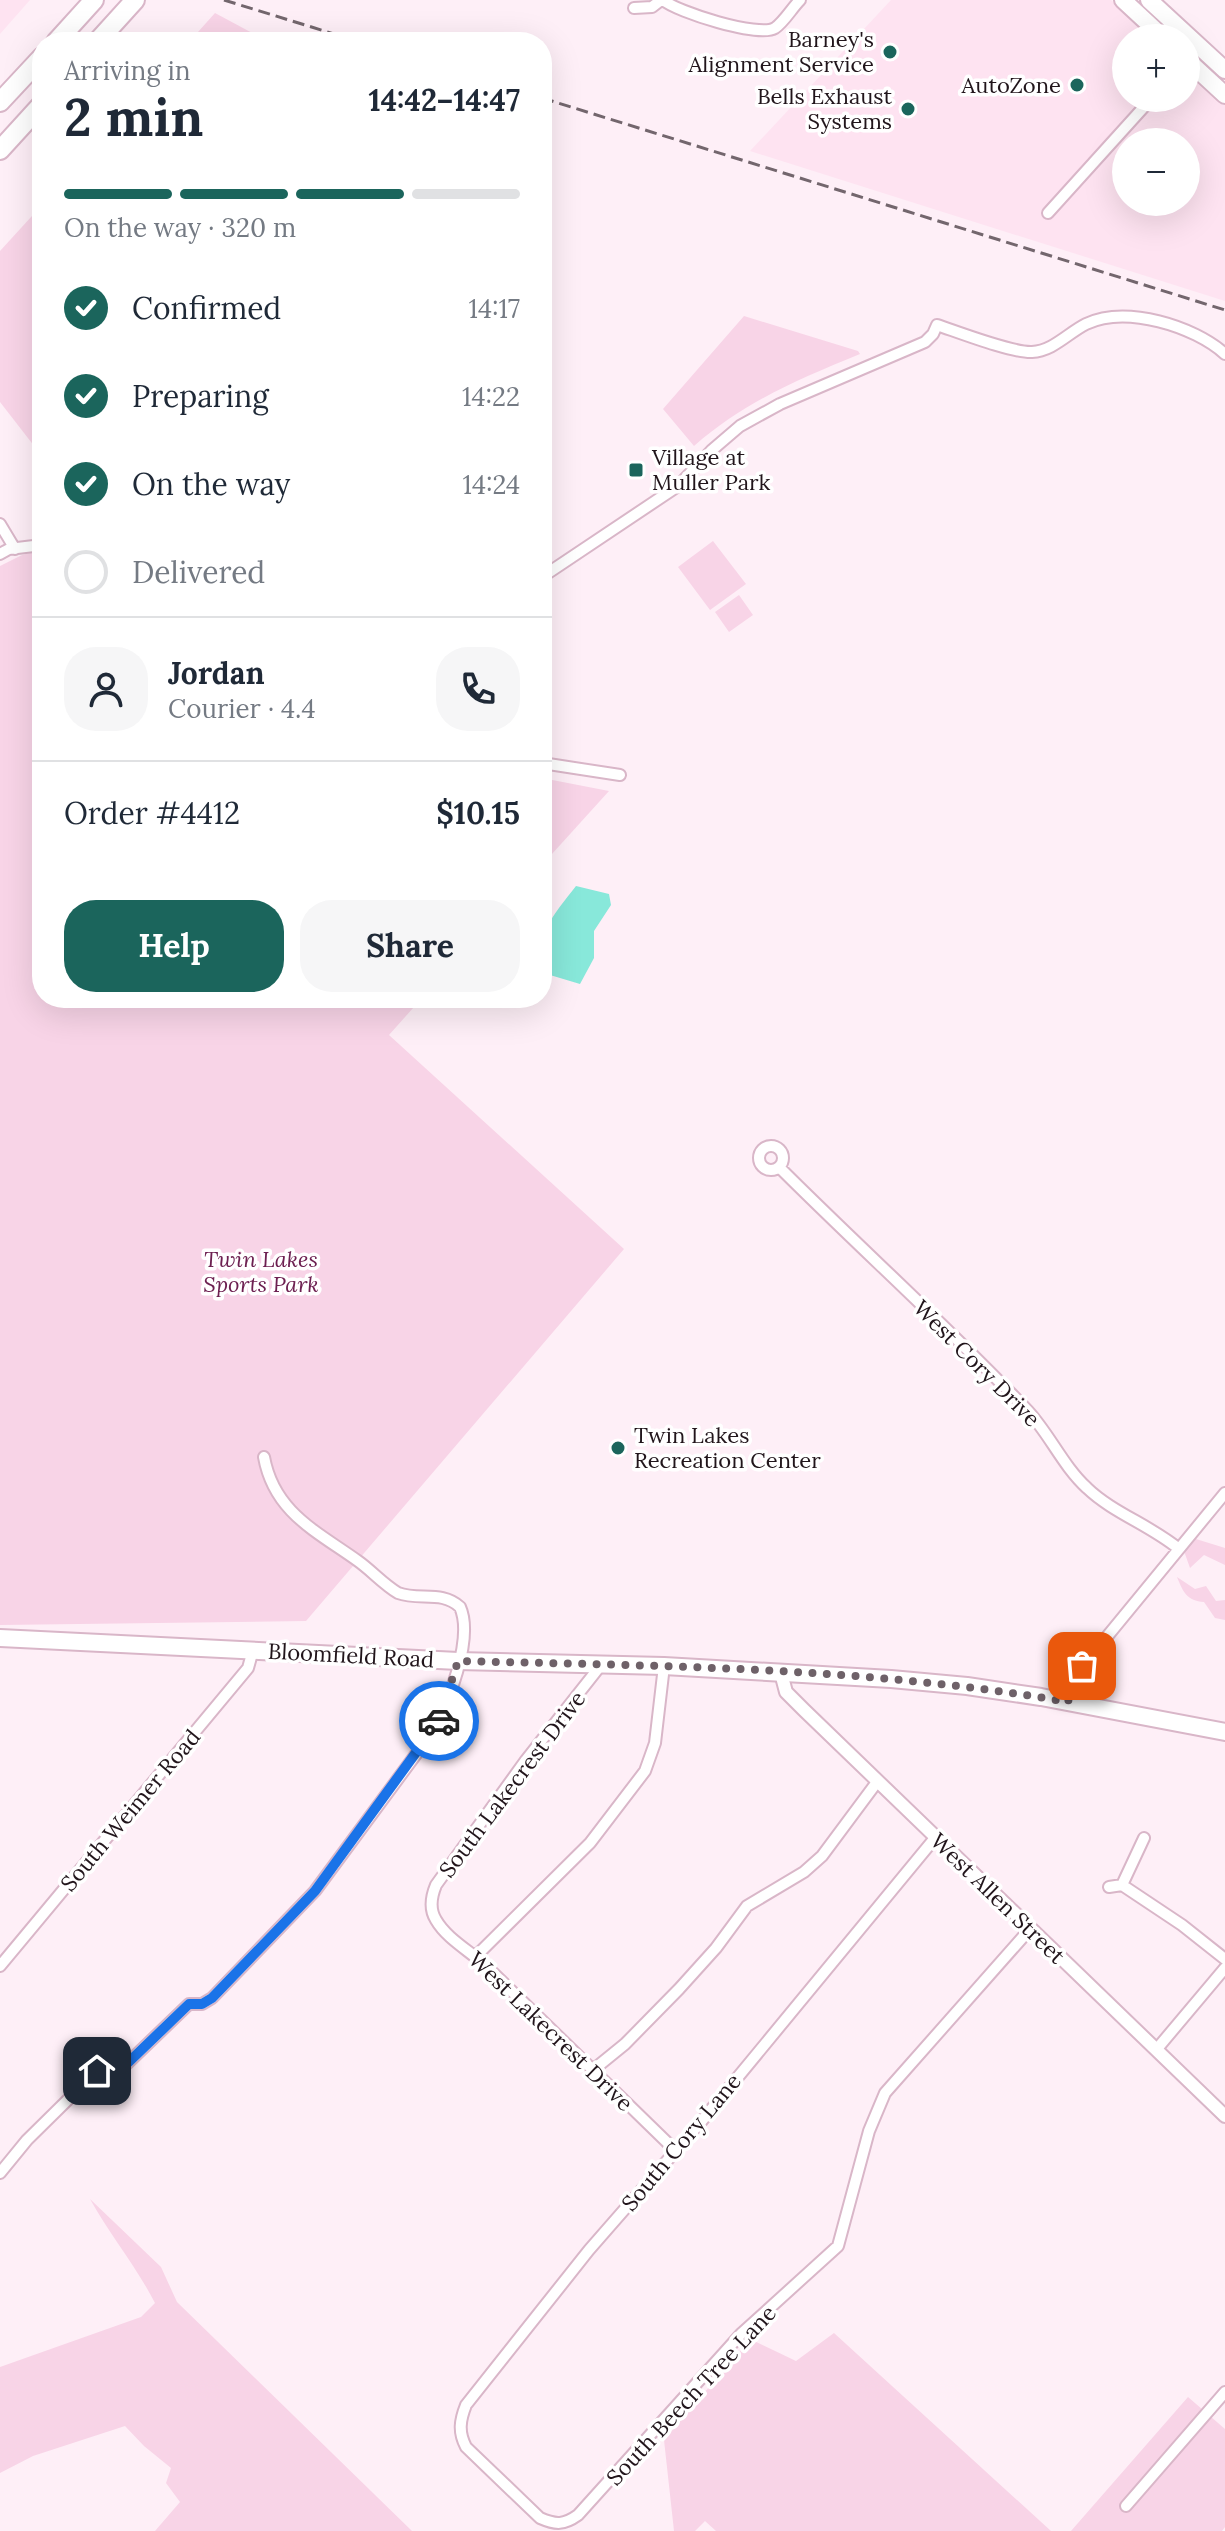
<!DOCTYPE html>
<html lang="en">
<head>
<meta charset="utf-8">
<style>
	:root { --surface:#fff; --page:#f6f6f7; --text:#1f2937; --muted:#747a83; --line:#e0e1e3; --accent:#1b655c }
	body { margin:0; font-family:Lora,serif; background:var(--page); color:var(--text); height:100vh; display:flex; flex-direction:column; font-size:30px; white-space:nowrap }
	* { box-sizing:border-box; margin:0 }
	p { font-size:26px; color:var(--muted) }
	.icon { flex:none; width:44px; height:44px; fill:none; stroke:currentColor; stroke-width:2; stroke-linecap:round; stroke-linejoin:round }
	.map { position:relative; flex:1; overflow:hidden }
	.drawer { position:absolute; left:32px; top:32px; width:520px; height:976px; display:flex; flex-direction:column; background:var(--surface); border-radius:32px; box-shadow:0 8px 32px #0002 }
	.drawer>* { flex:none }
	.controls { position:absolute; left:1112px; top:24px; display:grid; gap:16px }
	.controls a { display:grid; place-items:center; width:88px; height:88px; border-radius:50%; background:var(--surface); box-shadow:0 8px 32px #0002; font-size:40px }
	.pin { position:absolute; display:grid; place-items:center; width:68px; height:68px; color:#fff; margin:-34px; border-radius:16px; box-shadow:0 4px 12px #0006 }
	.courier { position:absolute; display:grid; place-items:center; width:80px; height:80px; margin:-40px; border:6px solid #1a73e8; border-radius:50%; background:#fff; color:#222; box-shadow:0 2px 10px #0007 }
	.summary em { font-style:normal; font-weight:700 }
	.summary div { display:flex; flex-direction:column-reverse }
	.summary { display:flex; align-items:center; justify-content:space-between; height:136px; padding:0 32px }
	h1 { font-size:52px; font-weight:700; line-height:60px }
	.bar { display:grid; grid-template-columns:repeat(4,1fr); gap:12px 8px; align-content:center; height:96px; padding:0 32px }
	.bar i { height:10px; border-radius:6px; background:var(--line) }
	.bar .active { background:var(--accent) }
	.bar p { grid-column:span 4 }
	.line { display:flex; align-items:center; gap:20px; padding:0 32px; border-top:2px solid var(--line) }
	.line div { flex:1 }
	.round { display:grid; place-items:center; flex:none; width:84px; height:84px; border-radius:32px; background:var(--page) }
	ol { padding:0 32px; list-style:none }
	li { display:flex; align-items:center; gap:24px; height:88px }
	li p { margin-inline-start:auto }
	li .icon { padding:8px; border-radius:50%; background:var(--accent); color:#fff; stroke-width:4 }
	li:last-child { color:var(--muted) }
	li i { width:44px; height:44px; border:4px solid var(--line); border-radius:50% }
	.primary-button { display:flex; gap:16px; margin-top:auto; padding:16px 32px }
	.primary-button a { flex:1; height:92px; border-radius:32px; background:var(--accent); color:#fff; font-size:32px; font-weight:700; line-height:92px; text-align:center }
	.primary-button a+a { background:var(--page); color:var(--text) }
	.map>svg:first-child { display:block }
	.built { fill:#fee3f1; fill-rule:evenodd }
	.green { fill:#f8d4e7 }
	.water { fill:#88e8da }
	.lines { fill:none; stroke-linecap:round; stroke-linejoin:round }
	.minor-casing { stroke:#d9b6c8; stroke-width:14 }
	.tertiary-casing { stroke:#d9b6c8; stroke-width:16 }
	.primary-casing { stroke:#d9b6c8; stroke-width:20 }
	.motorway-casing { stroke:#d9b6c8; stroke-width:22 }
	.minor { stroke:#fff; stroke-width:10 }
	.tertiary { stroke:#fff; stroke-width:12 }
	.primary { stroke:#fff; stroke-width:16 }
	.motorway { stroke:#fff; stroke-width:18 }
	.rail { stroke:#73666d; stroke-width:3; stroke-dasharray:12 6; stroke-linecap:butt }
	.done { stroke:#6e6168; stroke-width:8; stroke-dasharray:0 14.4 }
	.route { stroke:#1a73e8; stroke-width:10 }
	.poi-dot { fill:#1b655c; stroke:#fff; stroke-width:3 }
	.labels { text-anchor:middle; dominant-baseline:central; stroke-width:7; stroke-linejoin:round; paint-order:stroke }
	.poi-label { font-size:22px; fill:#21151b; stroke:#fff; text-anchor:end }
	.park-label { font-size:22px; font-style:italic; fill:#6d2051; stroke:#fff }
	.street-label { font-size:22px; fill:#21151b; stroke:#fff }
</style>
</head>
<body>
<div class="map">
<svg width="1225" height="2531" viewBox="0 0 1225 2531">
	<rect width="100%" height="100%" fill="#feeff7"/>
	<!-- built -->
	<path class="built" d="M0 0H30L0 34Z
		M891 0H1111L1153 38H1126V98H1186V68L1225 103V301L750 151ZM1126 142H1186V202H1126Z"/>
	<!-- green -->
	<path class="green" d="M215 13 269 42H189Z
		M42 205V549L35 521 38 451 0 402V251Z
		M744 316 858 351 860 354C797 380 746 401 694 446L663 409Z
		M713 541 746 584 710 610 678 567Z
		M42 550V998H422L389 1035 624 1249 306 1621 0 1625V566L22 555Z
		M739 595 753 615 729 632 715 612Z
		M542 778 609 791 542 865Z
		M1196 1539 1225 1548V1565L1204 1555 1190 1568 1184 1551Z
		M1177 1577 1195 1589 1206 1586 1216 1601 1225 1600V1620L1215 1618 1204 1602C1187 1601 1183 1592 1177 1577Z
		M90 2199 161 2267 177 2302 412 2531H155L180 2502 166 2483 171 2468 144 2446 125 2426 33 2456 0 2473V2367L141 2317 155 2303C136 2266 110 2235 90 2199Z
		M834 2333 1051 2531H716L705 2521 695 2531H674L664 2440 750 2339 796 2361Z
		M1188 2397 1225 2429V2527L1222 2531H1071Z"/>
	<!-- water -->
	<path class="water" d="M576 886 609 894 611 905 594 931V958L580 984 550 975C532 935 553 916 576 886Z"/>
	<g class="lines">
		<!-- minor casing -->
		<g class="minor-casing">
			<path id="minor" d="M663 0C677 12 759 38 775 28 784 22 792 8 800 0
				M634 8 652 7 661 0
				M1048 213 1152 98
				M0 524 15 549
				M0 554 9 549 42 545
				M542 577 678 486 712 450 740 426 780 404 925 342 933 334 937 325C958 332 1012 353 1032 352 1053 351 1068 333 1086 324 1126 305 1194 326 1225 354
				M542 763 620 775
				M759 1158a12 12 0 1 1 24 0a12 12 0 1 1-24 0Z
				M779 1167C861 1249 948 1327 1028 1411 1050 1435 1063 1466 1087 1488 1113 1513 1150 1525 1179 1549
				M601 1665 526 1760 436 1885C431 1897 429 1909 436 1920 447 1939 470 1951 486 1966 549 2028 613 2089 676 2151
				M1068 1702 1073 1678 1225 1493
				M935 1838 700 2123 589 2250 466 2405C460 2420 458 2432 466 2447L540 2518C556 2525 564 2525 578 2515L741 2334 838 2246 869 2131 885 2093 1030 1929
				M1122 1885 1182 1925 1225 1959
				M1109 1887 1122 1885 1144 1838
				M475 1957 590 1843 645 1771 655 1743 664 1666
				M0 1966 248 1668 253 1650
				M1156 2050 1225 1968
				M593 2070 625 2044 679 1989 716 1948 747 1906 804 1872 822 1856 877 1782
				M0 2173 27 2140 97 2071 108 2082 189 2004H202L212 1998 315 1891 431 1734C448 1706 474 1638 460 1607 442 1590 419 1601 398 1593 383 1584 372 1571 358 1561 316 1531 274 1512 264 1457
				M1126 2506 1225 2392"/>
		</g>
		<!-- tertiary casing -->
		<g class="tertiary-casing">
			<path id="tertiary" d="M781 1673 786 1692 804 1710 1225 2116"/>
		</g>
		<!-- primary casing -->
		<g class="primary-casing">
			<path id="primary" d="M1123 0 1164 38
				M1149 0 1225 70
				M1186 59 1225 95
				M0 1638 458 1661 664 1666 891 1679 967 1686 1041 1697 1225 1732"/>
		</g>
		<!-- motorway casing -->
		<g class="motorway-casing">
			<path id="motorway" d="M56 42 94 0
				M97 42 135 0
				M0 102 42 57
				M0 150 42 104"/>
		</g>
		<!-- minor -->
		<use href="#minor" class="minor"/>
		<!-- tertiary -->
		<use href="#tertiary" class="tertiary"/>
		<!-- primary -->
		<use href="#primary" class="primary"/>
		<!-- motorway -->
		<use href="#motorway" class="motorway"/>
		<!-- rail -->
		<path class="rail" d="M224 0 360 42
			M542 98 1225 310"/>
	</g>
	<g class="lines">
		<!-- done -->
		<path class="done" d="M439 1721 458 1661C661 1666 867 1667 1068 1702L1073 1678 1082 1666"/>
		<!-- route -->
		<path class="route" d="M97 2071 108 2082 189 2004H202L212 1998 315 1891 439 1721"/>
	</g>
	<!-- markers -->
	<g class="poi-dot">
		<circle cx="890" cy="52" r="8"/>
		<circle cx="1077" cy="85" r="8"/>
		<circle cx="908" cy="109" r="8"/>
		<rect x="628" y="462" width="16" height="16" rx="4"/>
		<circle cx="618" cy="1448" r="8"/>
	</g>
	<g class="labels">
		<!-- poi labels -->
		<g class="poi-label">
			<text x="874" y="39">Barney's<tspan x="874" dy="25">Alignment Service</tspan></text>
			<text x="1061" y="85">AutoZone</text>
			<text x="892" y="96">Bells Exhaust<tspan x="892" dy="25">Systems</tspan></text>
			<text x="652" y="457" text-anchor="start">Village at<tspan x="652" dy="25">Muller Park</tspan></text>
			<text x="634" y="1435" text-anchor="start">Twin Lakes<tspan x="634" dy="25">Recreation Center</tspan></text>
		</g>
		<!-- park labels -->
		<g class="park-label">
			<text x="261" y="1259">Twin Lakes<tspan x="261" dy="25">Sports Park</tspan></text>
		</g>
		<!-- street labels -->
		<g class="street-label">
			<text transform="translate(977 1363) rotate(45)">West Cory Drive</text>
			<text transform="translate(351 1655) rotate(3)">Bloomfield Road</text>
			<text transform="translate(512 1784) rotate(-53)">South Lakecrest Drive</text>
			<text transform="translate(130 1810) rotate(-50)">South Weimer Road</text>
			<text transform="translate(998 1898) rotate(44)">West Allen Street</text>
			<text transform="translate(551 2031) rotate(44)">West Lakecrest Drive</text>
			<text transform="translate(681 2142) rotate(-50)">South Cory Lane</text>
			<text transform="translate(691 2395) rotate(-47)">South Beech Tree Lane</text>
		</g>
	</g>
</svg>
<div class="controls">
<a>+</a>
<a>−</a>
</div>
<div class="pin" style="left:1082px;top:1666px;background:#ea580c"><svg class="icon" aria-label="bag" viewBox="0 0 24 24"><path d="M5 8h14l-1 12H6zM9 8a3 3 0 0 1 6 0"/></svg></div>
<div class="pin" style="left:97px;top:2071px;background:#1f2937"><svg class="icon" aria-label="home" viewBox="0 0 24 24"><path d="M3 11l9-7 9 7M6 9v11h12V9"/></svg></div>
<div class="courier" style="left:439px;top:1721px"><svg class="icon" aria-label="car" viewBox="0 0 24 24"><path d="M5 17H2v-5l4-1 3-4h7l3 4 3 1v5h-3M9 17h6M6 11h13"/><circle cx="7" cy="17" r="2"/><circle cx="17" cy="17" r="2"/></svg></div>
<section class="drawer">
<div class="summary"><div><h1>2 min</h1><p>Arriving in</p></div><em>14:42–14:47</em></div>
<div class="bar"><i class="active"></i><i class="active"></i><i class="active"></i><i></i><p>On the way · 320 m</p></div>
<ol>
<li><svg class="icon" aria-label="check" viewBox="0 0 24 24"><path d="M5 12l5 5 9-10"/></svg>Confirmed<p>14:17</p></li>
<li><svg class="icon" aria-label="check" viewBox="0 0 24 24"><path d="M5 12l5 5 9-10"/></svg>Preparing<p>14:22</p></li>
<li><svg class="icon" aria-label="check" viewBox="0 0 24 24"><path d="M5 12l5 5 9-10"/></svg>On the way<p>14:24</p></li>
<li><i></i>Delivered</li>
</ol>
<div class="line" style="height:144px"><a class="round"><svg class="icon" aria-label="person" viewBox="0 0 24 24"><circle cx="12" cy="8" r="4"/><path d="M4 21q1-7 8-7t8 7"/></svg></a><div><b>Jordan</b><p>Courier · 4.4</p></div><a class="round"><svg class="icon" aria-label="phone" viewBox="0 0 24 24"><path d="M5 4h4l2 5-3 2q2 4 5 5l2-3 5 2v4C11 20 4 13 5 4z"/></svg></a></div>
<div class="line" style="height:104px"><div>Order #4412</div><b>$10.15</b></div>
<div class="primary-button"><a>Help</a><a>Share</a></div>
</section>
</div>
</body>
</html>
